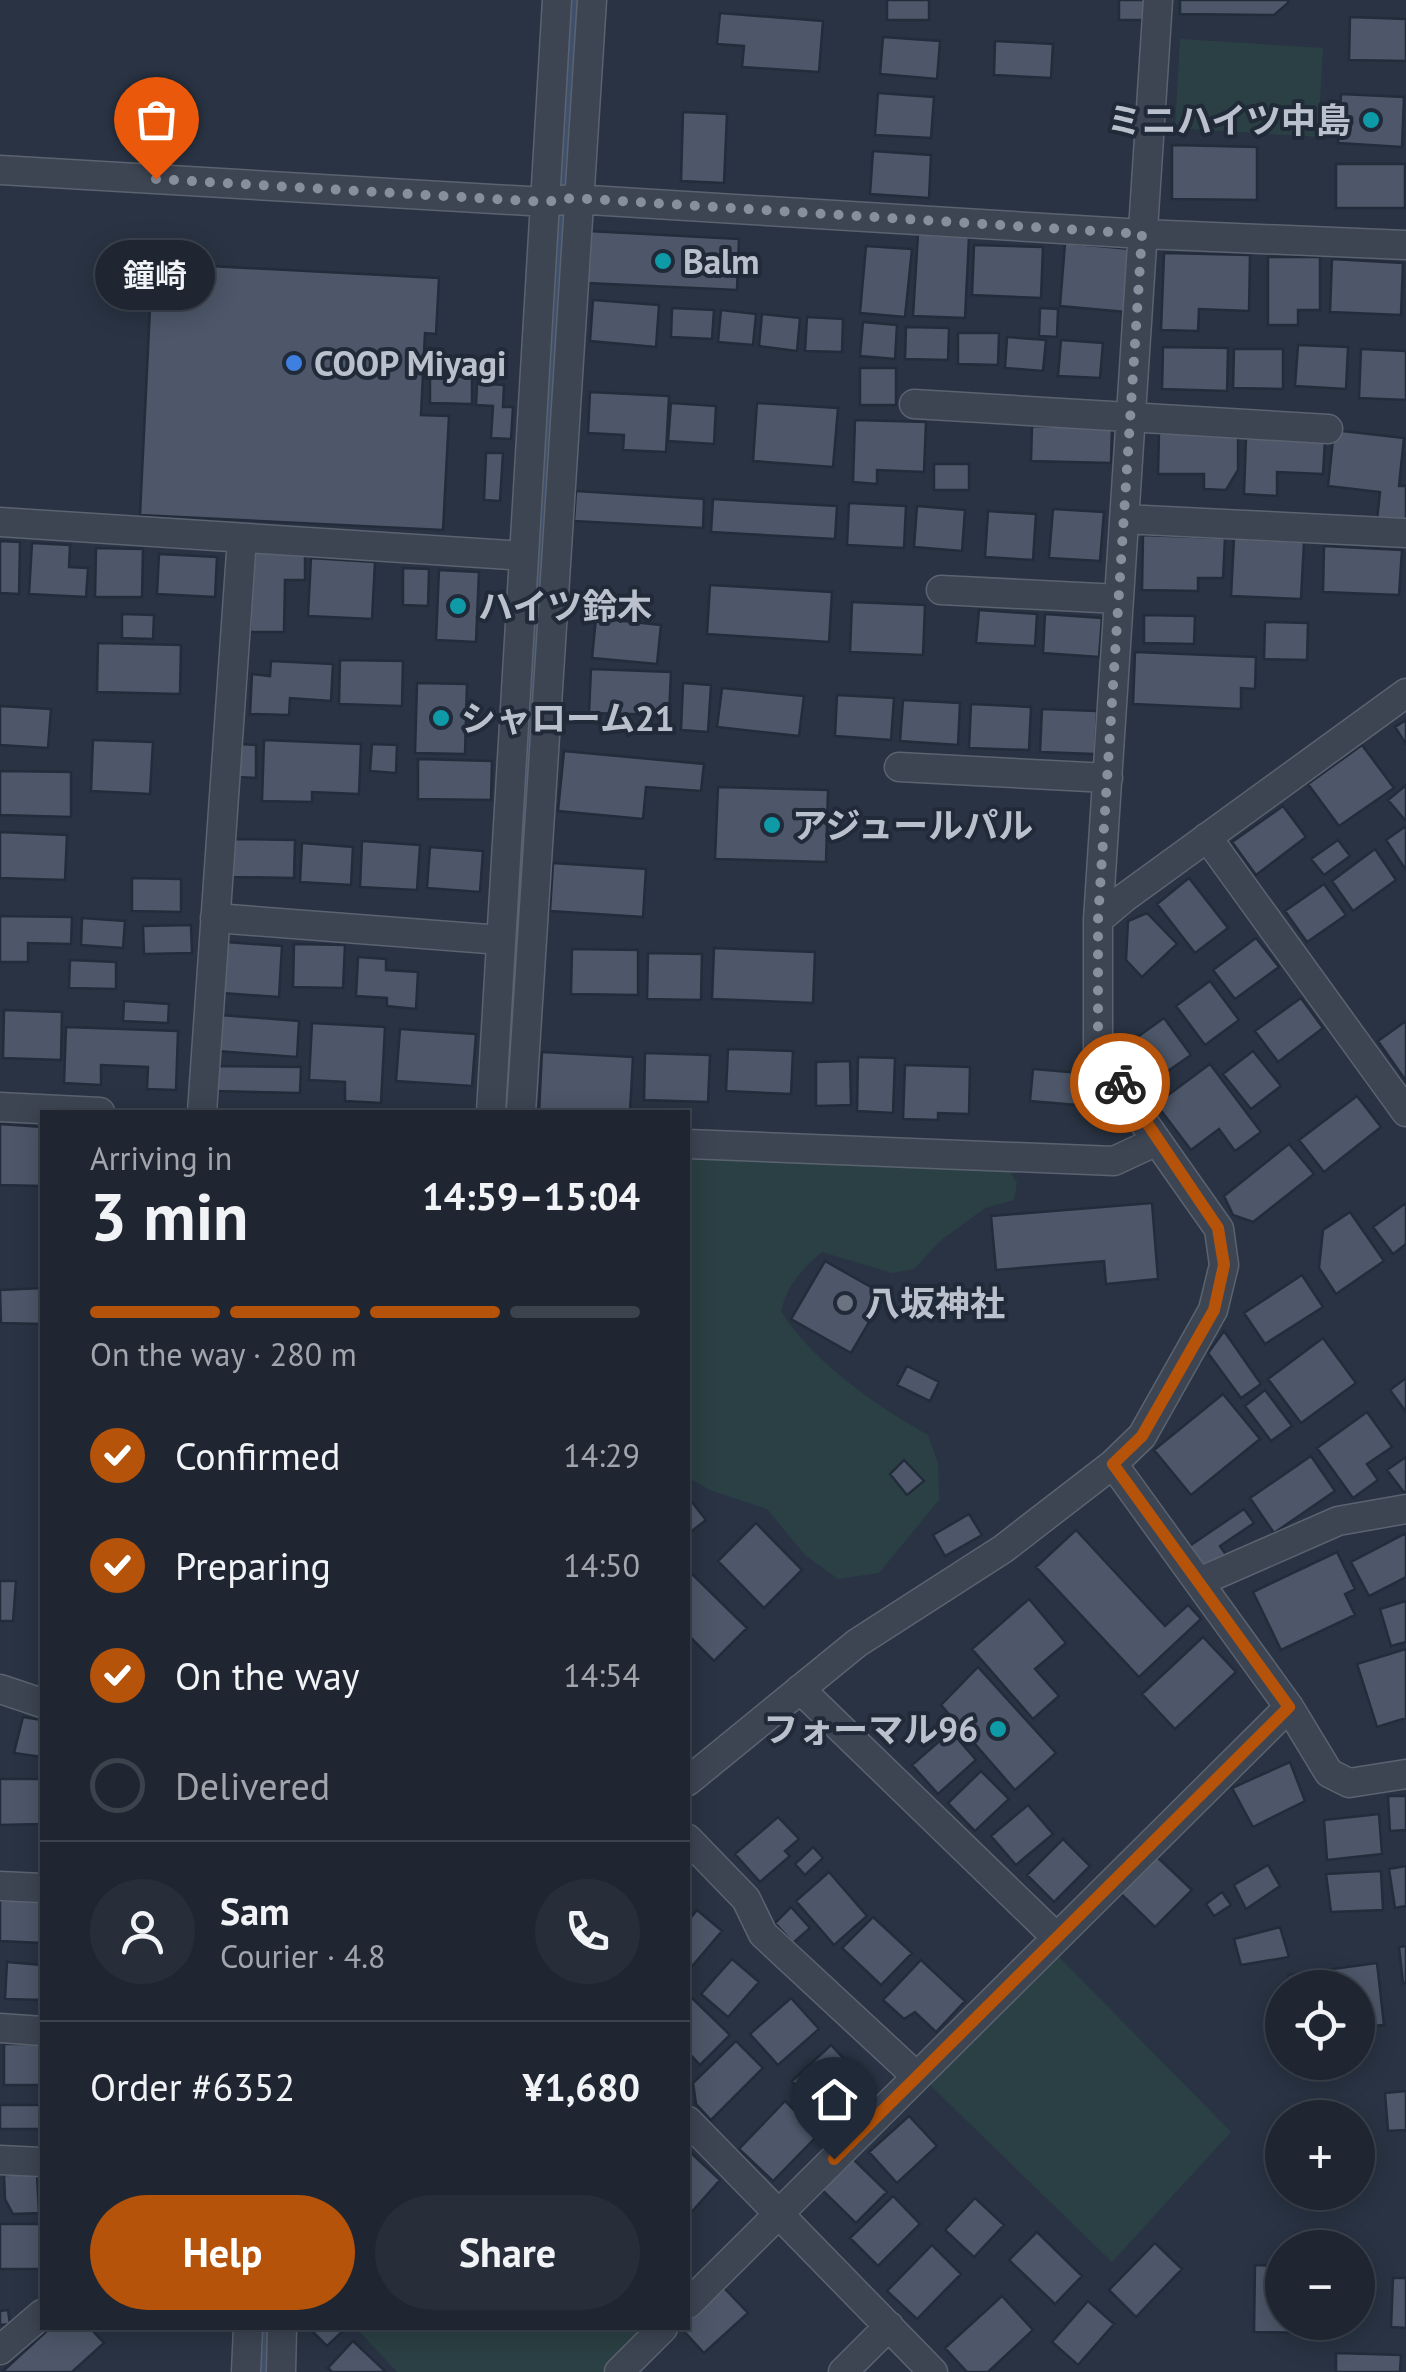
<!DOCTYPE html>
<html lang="en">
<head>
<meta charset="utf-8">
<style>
	:root { --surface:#1f2632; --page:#272e3a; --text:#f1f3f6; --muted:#a1a5ac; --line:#3c434d; --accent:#b45309 }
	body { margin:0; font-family:"PT Sans","Noto Sans JP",sans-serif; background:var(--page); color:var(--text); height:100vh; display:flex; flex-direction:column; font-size:38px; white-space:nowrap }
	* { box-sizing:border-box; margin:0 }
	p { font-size:32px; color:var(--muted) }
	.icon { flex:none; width:55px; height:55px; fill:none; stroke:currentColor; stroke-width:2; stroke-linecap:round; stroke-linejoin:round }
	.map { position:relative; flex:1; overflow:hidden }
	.sheet { position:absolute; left:40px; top:1110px; width:650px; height:1220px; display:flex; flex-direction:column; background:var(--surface); border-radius:0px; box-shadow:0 5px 25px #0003,0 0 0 2px var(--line) }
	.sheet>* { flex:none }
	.buttons { position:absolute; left:1265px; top:1970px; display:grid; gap:20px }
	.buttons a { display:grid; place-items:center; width:110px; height:110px; border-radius:50%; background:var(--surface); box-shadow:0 5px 25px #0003,0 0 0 2px var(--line); font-size:50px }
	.pin { position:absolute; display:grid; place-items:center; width:85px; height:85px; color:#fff; margin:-102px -42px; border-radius:50% 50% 50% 0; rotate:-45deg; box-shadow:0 0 10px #0007 }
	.pin .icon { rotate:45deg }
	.courier { position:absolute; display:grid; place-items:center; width:100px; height:100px; margin:-50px; border:8px solid #b45309; border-radius:50%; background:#fff; color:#222; box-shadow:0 2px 12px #0007 }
	.bubble { position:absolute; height:70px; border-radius:35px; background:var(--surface); box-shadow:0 5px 25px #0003,0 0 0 2px var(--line); font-size:32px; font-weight:600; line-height:70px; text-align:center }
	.summary em { font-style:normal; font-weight:600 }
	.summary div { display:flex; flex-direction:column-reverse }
	.summary { display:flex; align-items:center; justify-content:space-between; height:170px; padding:0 50px }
	h1 { font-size:65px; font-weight:600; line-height:75px }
	.bar { display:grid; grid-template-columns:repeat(4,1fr); gap:15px 10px; align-content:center; height:120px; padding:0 50px }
	.bar i { height:12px; border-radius:8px; background:var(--line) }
	.bar .selected { background:var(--accent) }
	.bar p { grid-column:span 4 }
	.line { display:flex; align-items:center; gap:25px; padding:0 50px; border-top:2px solid var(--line) }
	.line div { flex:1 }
	.round { display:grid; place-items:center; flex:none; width:105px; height:105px; border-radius:52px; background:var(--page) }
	ol { padding:0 50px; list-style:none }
	li { display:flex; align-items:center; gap:30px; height:110px }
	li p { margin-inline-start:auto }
	li .icon { padding:10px; border-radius:50%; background:var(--accent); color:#fff; stroke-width:4 }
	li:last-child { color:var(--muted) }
	li i { width:55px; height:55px; border:5px solid var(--line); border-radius:50% }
	.cta { display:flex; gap:20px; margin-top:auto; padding:20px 50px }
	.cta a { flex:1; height:115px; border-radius:60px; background:var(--accent); color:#fff; font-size:40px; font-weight:600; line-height:115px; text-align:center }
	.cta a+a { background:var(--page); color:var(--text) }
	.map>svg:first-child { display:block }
	.green { fill:#2b4044 }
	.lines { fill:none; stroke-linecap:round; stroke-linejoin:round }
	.stream { stroke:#3f506c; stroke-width:10 }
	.building { fill:#4d5769; stroke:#232c3a; stroke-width:2.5 }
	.street-casing { stroke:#5b6370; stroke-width:31 }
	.street { stroke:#3d4553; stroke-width:28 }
	.done { stroke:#878f9c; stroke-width:10; stroke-dasharray:0 18 }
	.route { stroke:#b45309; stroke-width:12 }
	.culture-dot { fill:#0f9aa8; stroke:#212a38; stroke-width:4 }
	.shop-dot { fill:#3f7fe0; stroke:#212a38; stroke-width:4 }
	.worship-dot { fill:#6b7280; stroke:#212a38; stroke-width:4 }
	.labels { text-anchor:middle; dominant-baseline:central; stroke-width:8; stroke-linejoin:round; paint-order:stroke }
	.poi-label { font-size:35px; font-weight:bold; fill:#bac1cc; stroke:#212a38; text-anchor:start }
</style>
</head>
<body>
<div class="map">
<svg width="1406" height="2372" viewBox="0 0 1406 2372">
	<rect width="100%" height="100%" fill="#293343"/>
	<!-- green -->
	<path class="green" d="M1180 39 1323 48 1318 137 1175 128Z
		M688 1153 1007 1167 1017 1183 1014 1200 985 1208 940 1241 914 1269 892 1273 822 1252C801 1270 788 1284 781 1311 811 1361 878 1407 928 1435L938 1463 939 1500 879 1573 838 1579 805 1555 767 1509 710 1490 688 1478Z
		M1058 1956 1231 2132 1112 2262 930 2085Z
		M356 2328H650L605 2372H397Z"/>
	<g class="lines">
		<!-- stream -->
		<path class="stream" d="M506 1112 575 0
			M264 2372 266 2328"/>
	</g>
	<!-- building -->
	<path class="building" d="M887 0H929V20H887Z
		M1119 0H1149V20H1119Z
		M1180 0H1288V3L1274 15 1180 14Z
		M720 13 823 21 819 72 742 67 744 46 717 44Z
		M1350 17 1406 19V61L1349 60Z
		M883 37 940 41 937 79 880 74Z
		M995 41 1053 44 1051 78 994 75Z
		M878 93 934 97 931 138 875 135Z
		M1341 94 1404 97 1402 147 1338 143Z
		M683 112 727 114 724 183 681 181Z
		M1172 145 1257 147V200L1172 199Z
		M873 151 931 155 929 198 870 194Z
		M1336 164H1405V208H1336Z
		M589 231 739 239 737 290 587 283Z
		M918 234 969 237 965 318 913 316Z
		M1065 243 1131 249 1126 312 1060 306Z
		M153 245 192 247 191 265 439 278 436 334 425 333 421 415 449 416 443 530 140 515Z
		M974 245 1043 247 1041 298 972 295Z
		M866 246 912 249 905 317 860 313Z
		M1164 253 1250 255 1249 311 1199 309 1198 331 1161 330Z
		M1268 257H1320V310H1298V325H1268Z
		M1332 259 1403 263 1401 315 1330 312Z
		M593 300 659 305 656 347 590 341Z
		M672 308 714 310 712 339 671 337Z
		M1040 308 1058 309 1057 337 1039 336Z
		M721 310 756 314 753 345 718 342Z
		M762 314 800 318 797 351 759 346Z
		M807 317 843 319 842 352 805 351Z
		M863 322 897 325 895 359 860 356Z
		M906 327 949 328 948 360 905 359Z
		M958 333H999L998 365 958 364Z
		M1007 337 1046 340 1043 371 1005 368Z
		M1061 340 1103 343 1100 378 1058 376Z
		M1298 345 1348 347 1346 389 1295 386Z
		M1163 347 1228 348 1227 391 1162 389Z
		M1234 349H1283V389L1233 388Z
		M1361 349 1406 351V400L1359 398Z
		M860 368H896V405H860Z
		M430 376 472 377V404L430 403Z
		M477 383 504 385 503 407H513L511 439 491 438 493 406 476 405Z
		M590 392 669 396 666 452 623 450 624 435 588 433Z
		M671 403 716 406 714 444 668 441Z
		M757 403 838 408 833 467 753 461Z
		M855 420 926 422 924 472 877 470V484L853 482Z
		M1032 426 1112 428 1111 463 1031 461Z
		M1334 430 1404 438 1399 486H1406V523L1377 520 1380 492 1328 486Z
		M1159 433H1238V470L1226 490 1204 489V474H1158Z
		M1246 438 1325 440 1323 474 1277 472V496L1244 494Z
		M486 453H503L500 501 484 500Z
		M934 464H969V490H934Z
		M576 491 704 499 703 528 574 521Z
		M713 499 837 506 835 539 711 532Z
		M849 503 906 506 904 548 847 545Z
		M917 506 965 510 962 551 914 547Z
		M1053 509 1104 512 1100 561 1049 558Z
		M988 511 1036 514 1033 560 985 557Z
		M1143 535 1225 538 1223 578H1198V591L1142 590Z
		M1234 538 1304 542 1301 599 1231 596Z
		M0 541 20 542 19 594 0 593Z
		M32 543 70 545 69 567 88 568 86 597 29 594Z
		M1324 546 1402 550 1399 595 1323 592Z
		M96 548 143 549 142 597H95Z
		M251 552 305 553V580H285L284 632H250Z
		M159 554 217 557 215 597 157 594Z
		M311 558 375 562 372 619 308 616Z
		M403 568 429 569 428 606 403 605Z
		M439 570 479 572 476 642 436 640Z
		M710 585 832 592 829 642 707 634Z
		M852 602 925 605 923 655 850 652Z
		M979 610 1037 614 1035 646 976 643Z
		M122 614 154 615 153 639 122 638Z
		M1045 614 1102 618 1099 657 1043 653Z
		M1144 615 1195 616 1194 644 1144 643Z
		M596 618 661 625 657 664 592 658Z
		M1265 622 1308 623 1307 660 1264 659Z
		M98 643 181 645 180 694 97 692Z
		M1135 652 1256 657 1255 689 1241 688V709L1133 704Z
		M340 660 403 661 402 706 339 704Z
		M271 661 333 664 331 701 290 698 289 715 250 714 252 674 270 676Z
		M591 669 671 672 669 715 589 713Z
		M417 683 467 684 465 754 415 753Z
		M683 683 711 685 708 732 681 730Z
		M722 688 804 696 799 736 717 727Z
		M837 695 894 698 891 740 835 736Z
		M903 700 960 703 958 745 900 741Z
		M971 704 1031 707 1029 750 969 748Z
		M0 706 51 709 48 748 0 745Z
		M1042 709 1097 711 1095 754 1040 752Z
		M1406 720V744L1395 727Z
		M93 740 153 742 150 794 91 791Z
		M264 740 361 744 359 794 312 792V802L262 801Z
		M239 744 256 745V778L238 777Z
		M372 744 397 745 396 773 370 771Z
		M1362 745 1394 788 1339 826 1308 784Z
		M564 751 704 764 701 791 646 787 643 819 558 811Z
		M418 759 492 761 491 800 418 799Z
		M0 771 71 772V817L0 815Z
		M1406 785V819L1405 820 1388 800Z
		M718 787 828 790 826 862 715 859Z
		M1283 806 1306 837 1256 875 1232 842Z
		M1406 826V870L1386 840Z
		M0 832 67 835 65 880 0 878Z
		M233 839 295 840 294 878 232 877Z
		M1338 840 1350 856 1324 875 1311 859Z
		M362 841 420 845 417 890 360 887Z
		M302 843 353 847 351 885 300 882Z
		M430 847 483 851 480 892 427 888Z
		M1375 849 1396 880 1353 911 1332 881Z
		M553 863 646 869 643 917 550 911Z
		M132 878 181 879V912L132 911Z
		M1189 878 1228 928 1195 953 1157 904Z
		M1324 884 1346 915 1307 942 1285 911Z
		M1147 913 1177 944 1142 977 1126 960 1128 921Z
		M0 916 72 917 71 944 28 943V962H0Z
		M82 918 125 921 123 948 81 945Z
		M191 925 192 953 144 954 143 926Z
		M1256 938 1279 967 1235 999 1213 970Z
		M226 942 282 946 279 997 222 993Z
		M294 944 345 945 343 988 293 987Z
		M714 948 815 952 813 1003 712 999Z
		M572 949 638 950V995L571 994Z
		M648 953 702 954 701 1000 647 999Z
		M358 957 386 959V970L418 972 416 1009 387 1006V998L356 996Z
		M70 960 116 962V989L69 988Z
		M1210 981 1239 1020 1205 1045 1176 1006Z
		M1301 998 1323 1028 1278 1062 1255 1031Z
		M124 1001 169 1004 168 1023 123 1021Z
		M4 1010 62 1012 61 1060 3 1058Z
		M220 1015 299 1021 297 1057 217 1051Z
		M1164 1018 1191 1055 1155 1080 1129 1043Z
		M1406 1021V1081L1378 1041Z
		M312 1023 385 1027 381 1103 345 1101V1082L309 1080Z
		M66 1027 178 1031 176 1090 147 1089 148 1067 101 1065V1085L64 1083Z
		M400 1029 476 1034 472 1086 396 1081Z
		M728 1049 793 1051 791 1094 726 1091Z
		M1253 1051 1281 1086 1251 1109 1223 1074Z
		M542 1052 633 1057 630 1112H539Z
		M645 1053 710 1055 708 1102 644 1100Z
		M858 1057 895 1058 893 1113 857 1111Z
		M850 1061 851 1105 816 1106V1062Z
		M1210 1064 1261 1132 1235 1151 1219 1129 1191 1150 1156 1104Z
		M905 1065 970 1067 969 1114 938 1113V1120L903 1119Z
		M215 1066 301 1067 300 1093 214 1091Z
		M1033 1069 1093 1074 1090 1106 1030 1101Z
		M1357 1096 1381 1127 1324 1172 1299 1140Z
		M0 1124 42 1127V1186L0 1185Z
		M1289 1144 1314 1174 1253 1222 1233 1215 1224 1196Z
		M1152 1203 1158 1279 1106 1284 1104 1261 996 1270 991 1216Z
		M1406 1203V1244L1393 1254 1373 1227Z
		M1350 1212 1384 1261 1336 1294 1319 1268 1323 1230Z
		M825 1261 885 1295 851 1353 791 1319Z
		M1302 1275 1323 1307 1265 1344 1244 1313Z
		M42 1288V1324L1 1323 0 1290Z
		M1224 1331 1261 1384 1241 1398 1208 1353Z
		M1323 1338 1356 1383 1301 1423 1268 1379Z
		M907 1366 939 1382 930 1401 897 1385Z
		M1406 1378V1412L1390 1390Z
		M1265 1390 1292 1426 1271 1441 1245 1406Z
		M1223 1394 1260 1439 1191 1495 1154 1450Z
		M1367 1412 1392 1447 1367 1464 1378 1480 1353 1498 1317 1448Z
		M1311 1456 1335 1491 1274 1533 1250 1498Z
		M1406 1457V1495L1387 1470Z
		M904 1460 924 1481 907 1495 890 1474Z
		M688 1497 706 1520 688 1534Z
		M1244 1509 1254 1523 1220 1546 1227 1556 1204 1571 1188 1547Z
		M969 1514 982 1535 945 1556 933 1535Z
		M756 1523 802 1570 764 1608 718 1561Z
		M1076 1530 1165 1626 1188 1605 1201 1619 1139 1677 1036 1567Z
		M1406 1533V1577L1369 1596 1351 1562Z
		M1337 1552 1355 1589 1345 1594 1355 1615 1281 1650 1253 1592Z
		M688 1570 747 1628 714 1661 688 1635Z
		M0 1581H16L13 1621H0Z
		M1029 1599 1066 1643 1035 1669 1059 1696 1033 1719 972 1649Z
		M1406 1601V1642L1391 1646 1380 1609Z
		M1203 1637 1236 1672 1175 1729 1142 1694Z
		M1406 1649V1718L1377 1727 1357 1664Z
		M978 1667 1056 1753 1015 1790 941 1705Z
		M23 1717 42 1720V1757L14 1753Z
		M951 1731 976 1760 938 1794 912 1765Z
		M1290 1762 1305 1801 1253 1827 1232 1788Z
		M981 1771 1009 1799 975 1831 948 1803Z
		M0 1779H42V1824L0 1825Z
		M1388 1796H1406V1830L1390 1831Z
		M1028 1805 1053 1834 1016 1865 991 1836Z
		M1379 1814 1382 1854 1327 1860 1324 1820Z
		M778 1817 799 1839 785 1851 790 1856 760 1882 735 1854Z
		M1063 1839 1090 1866 1054 1902 1027 1875Z
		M813 1847 823 1858 805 1875 795 1864Z
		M1154 1854 1192 1890 1155 1927 1119 1892Z
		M1268 1865 1280 1886 1246 1909 1234 1885Z
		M1406 1866V1906L1395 1908 1389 1869Z
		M1381 1871 1383 1910 1331 1912 1326 1874Z
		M829 1872 867 1916 834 1945 796 1901Z
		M1222 1892 1231 1905 1214 1916 1206 1904Z
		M0 1900H42V1943L0 1941Z
		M791 1907 810 1928 793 1943 775 1923Z
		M697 1910 722 1931 688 1971V1921Z
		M873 1917 912 1953 881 1985 842 1948Z
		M1280 1927 1289 1957 1241 1965 1234 1939Z
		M1406 1946V1983H1403L1399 1947Z
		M732 1959 759 1982 728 2017 701 1994Z
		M921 1960 965 2001 936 2032 915 2012 904 2019 883 2000Z
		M7 1962 42 1965V2000L5 1999Z
		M1377 1963 1384 2025 1358 2027V1988H1290L1288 1975Z
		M691 1997 730 2035 700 2065 688 2052V2000Z
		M791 1998 819 2029 778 2065 750 2034Z
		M736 2041 763 2068 711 2120 696 2104 693 2083Z
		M4 2044H42V2085H4Z
		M831 2045 860 2076 821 2112 792 2081Z
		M1406 2091V2130L1388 2131 1385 2093Z
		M785 2101 819 2134 773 2181 739 2149Z
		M0 2105H42V2129H0Z
		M909 2116 937 2146 897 2183 869 2152Z
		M688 2150 720 2180 688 2216Z
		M849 2155 887 2192 856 2223 818 2186Z
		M37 2174 39 2213 13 2214 5 2199 4 2175Z
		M893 2196 920 2224 878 2266 850 2238Z
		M975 2198 1004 2225 974 2257 945 2230Z
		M0 2224H42V2269H0Z
		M1037 2232 1082 2276 1055 2304 1009 2260Z
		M1155 2243 1182 2269 1136 2317 1109 2290Z
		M932 2245 961 2274 917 2319 887 2291Z
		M1255 2265 1282 2266V2322H1347L1323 2333 1254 2332Z
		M1358 2267H1368V2313L1358 2318Z
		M1393 2278H1406V2328L1391 2327Z
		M724 2288 748 2313 704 2353 681 2328H688V2321Z
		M1002 2296 1033 2330 988 2372H967L945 2348Z
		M1088 2301 1114 2324 1078 2365 1052 2342Z
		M8 2310 10 2324 0 2325V2311Z
		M50 2328H90L104 2343 72 2372H2Z
		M309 2328H340L343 2331 327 2346Z
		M353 2341 386 2372H332L328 2368Z
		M1336 2353 1401 2355 1400 2372H1336Z"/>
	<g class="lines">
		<!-- street casing -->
		<g class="street-casing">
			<path id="street" d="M0 170 545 202 573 199 1143 234 1406 245
				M914 404 1328 429
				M1124 519 1406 533
				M0 522 524 556
				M941 590 1119 599
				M899 767 1108 778
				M1207 837 1406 1112
				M215 918 501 940
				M1098 920 1158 0
				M0 1107 100 1112
				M202 1112 242 538
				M491 1112 557 0
				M521 1112 592 0
				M688 1144 1114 1161 1157 1141
				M1113 1464 1289 1707 1329 1773 1349 1783 1406 1774
				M1199 1582 1338 1521 1406 1509
				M0 1689 42 1703
				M800 1689 1056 1937
				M688 1781 857 1643 1003 1549 1113 1464 1142 1436 1213 1310 1224 1265 1219 1229 1138 1114 1098 1047V920L1124 898 1406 693
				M688 1839 746 1899 763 1934 916 2076
				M0 1886 42 1888
				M0 2028 42 2031
				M688 2121 933 2372
				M0 2160 42 2162
				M688 2304 1289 1707
				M0 2350 42 2314
				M246 2372 248 2328
				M281 2372 282 2328
				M619 2372 663 2328
				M843 2372 889 2326"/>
		</g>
		<!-- street -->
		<use href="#street" class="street"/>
	</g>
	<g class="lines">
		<!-- done -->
		<path class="done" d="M156 179 545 202 573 198 1142 234 1098 920V1048L1120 1083"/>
		<!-- route -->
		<path class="route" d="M834 2159 1289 1707 1113 1464 1142 1436 1214 1310 1224 1265 1218 1228 1120 1083"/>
	</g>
	<!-- markers -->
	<g class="culture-dot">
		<circle cx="1371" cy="120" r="10"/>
		<circle cx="663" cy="261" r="10"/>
		<circle cx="458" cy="606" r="10"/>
		<circle cx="441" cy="718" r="10"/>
		<circle cx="772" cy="825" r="10"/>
		<circle cx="998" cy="1729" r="10"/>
	</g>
	<circle class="shop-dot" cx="294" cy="363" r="10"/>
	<circle class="worship-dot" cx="845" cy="1303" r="10"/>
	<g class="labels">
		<!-- poi labels -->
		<g class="poi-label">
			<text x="1351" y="120" text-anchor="end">ミニハイツ中島</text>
			<text x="683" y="261">Balm</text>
			<text x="314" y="363">COOP Miyagi</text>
			<text x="478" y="606">ハイツ鈴木</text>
			<text x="461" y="718">シャローム21</text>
			<text x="792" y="825">アジュールパル</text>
			<text x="865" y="1303">八坂神社</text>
			<text x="978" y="1729" text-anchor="end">フォーマル96</text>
		</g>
	</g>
</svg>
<div class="buttons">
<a><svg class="icon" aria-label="locate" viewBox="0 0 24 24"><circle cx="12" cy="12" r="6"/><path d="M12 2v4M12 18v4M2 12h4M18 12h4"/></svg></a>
<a>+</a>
<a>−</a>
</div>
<div class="pin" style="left:156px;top:179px;background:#ea580c"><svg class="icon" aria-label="bag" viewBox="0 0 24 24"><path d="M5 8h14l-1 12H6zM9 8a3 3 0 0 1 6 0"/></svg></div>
<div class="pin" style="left:834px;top:2159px;background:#1f2937"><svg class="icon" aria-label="home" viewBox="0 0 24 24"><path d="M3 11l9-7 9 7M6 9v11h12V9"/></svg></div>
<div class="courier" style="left:1120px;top:1083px"><svg class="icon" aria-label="bike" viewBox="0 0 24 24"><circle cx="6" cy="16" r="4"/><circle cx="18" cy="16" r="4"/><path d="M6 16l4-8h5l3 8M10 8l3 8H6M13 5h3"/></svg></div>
<div class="bubble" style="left:95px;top:240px;width:120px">鐘崎</div>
<section class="sheet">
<div class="summary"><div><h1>3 min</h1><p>Arriving in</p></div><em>14:59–15:04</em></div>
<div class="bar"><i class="selected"></i><i class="selected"></i><i class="selected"></i><i></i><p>On the way · 280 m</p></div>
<ol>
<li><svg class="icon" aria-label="check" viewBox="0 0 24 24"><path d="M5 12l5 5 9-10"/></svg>Confirmed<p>14:29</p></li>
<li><svg class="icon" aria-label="check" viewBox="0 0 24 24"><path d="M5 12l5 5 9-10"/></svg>Preparing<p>14:50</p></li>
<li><svg class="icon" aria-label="check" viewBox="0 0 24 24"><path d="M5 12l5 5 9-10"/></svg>On the way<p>14:54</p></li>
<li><i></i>Delivered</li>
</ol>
<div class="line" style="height:180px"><a class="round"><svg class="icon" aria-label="person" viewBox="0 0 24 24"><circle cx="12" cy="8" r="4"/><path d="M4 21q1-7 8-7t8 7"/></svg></a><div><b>Sam</b><p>Courier · 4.8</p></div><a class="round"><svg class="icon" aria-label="phone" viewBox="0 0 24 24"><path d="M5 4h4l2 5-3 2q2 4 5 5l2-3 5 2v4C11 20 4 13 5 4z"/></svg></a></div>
<div class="line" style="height:130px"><div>Order #6352</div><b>¥1,680</b></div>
<div class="cta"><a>Help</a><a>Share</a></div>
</section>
</div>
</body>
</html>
